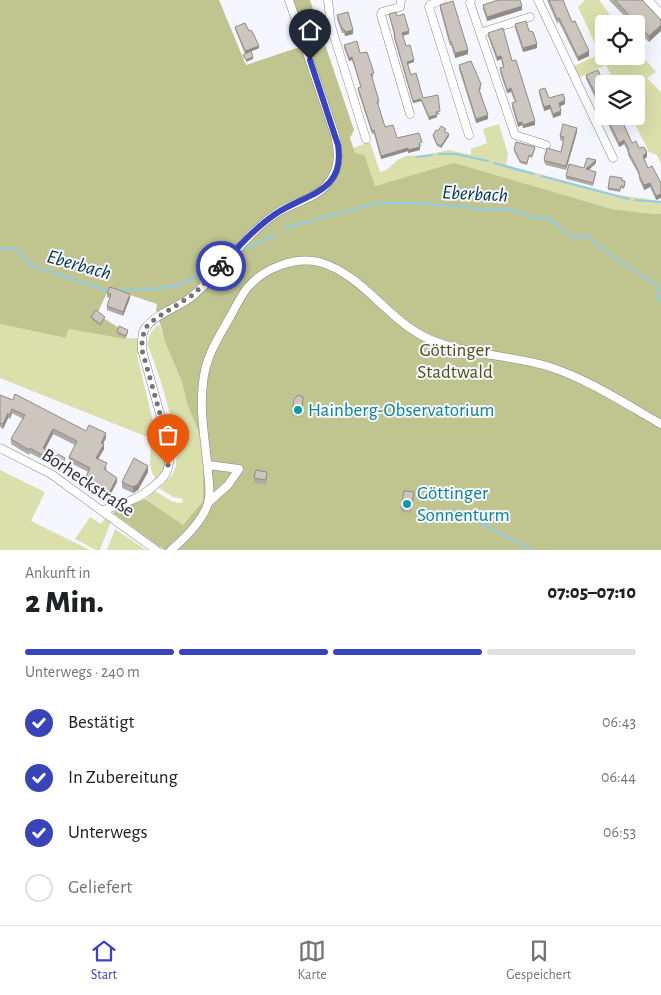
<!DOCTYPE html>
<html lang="de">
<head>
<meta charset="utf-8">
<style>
	:root { --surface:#fff; --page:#f2f2f2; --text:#202124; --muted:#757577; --line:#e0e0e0; --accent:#3844b8 }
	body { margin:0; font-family:"Alegreya Sans",sans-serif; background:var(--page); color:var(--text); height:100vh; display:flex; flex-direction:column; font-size:19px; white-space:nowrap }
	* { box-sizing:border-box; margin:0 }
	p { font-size:16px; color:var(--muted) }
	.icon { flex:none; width:28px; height:28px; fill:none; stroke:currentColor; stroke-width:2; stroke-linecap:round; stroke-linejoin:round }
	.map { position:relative; height:550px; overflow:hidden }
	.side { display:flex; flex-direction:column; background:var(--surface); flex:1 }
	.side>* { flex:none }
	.fabs { position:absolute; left:595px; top:15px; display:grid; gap:10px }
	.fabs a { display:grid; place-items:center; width:50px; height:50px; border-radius:5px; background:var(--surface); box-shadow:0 5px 20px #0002; font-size:25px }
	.pin { position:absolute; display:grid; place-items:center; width:42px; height:42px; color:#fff; margin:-51px -21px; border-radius:50% 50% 50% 0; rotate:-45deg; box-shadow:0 0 5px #0007 }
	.pin .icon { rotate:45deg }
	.courier { position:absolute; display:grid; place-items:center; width:50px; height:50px; margin:-25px; border:4px solid #3844b8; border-radius:50%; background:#fff; color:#222; box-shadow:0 1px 6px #0007 }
	.summary em { font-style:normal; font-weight:800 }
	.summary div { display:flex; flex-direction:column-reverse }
	.summary { display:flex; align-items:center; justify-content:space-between; height:85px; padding:0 25px }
	h1 { font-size:32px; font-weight:800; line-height:38px }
	.bar { display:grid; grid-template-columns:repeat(4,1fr); gap:8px 5px; align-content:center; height:60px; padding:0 25px }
	.bar i { height:6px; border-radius:4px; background:var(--line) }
	.bar .on { background:var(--accent) }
	.bar p { grid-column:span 4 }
	ol { padding:0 25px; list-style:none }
	li { display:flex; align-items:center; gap:15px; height:55px }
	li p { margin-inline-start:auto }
	li .icon { padding:5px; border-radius:50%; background:var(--accent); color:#fff; stroke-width:4 }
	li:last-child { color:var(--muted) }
	li i { width:28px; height:28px; border:2px solid var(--line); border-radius:50% }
	.tabs { display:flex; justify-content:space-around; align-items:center; height:70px; border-top:1px solid var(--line); background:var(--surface); font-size:14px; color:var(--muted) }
	.tabs a { display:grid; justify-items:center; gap:2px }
	.tabs .on { color:var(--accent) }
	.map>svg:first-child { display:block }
	.green { fill:#dadfab }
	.forest { fill:#c0c590 }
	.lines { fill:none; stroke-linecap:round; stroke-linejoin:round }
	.stream { stroke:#91cbe7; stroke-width:2 }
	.minor-casing { stroke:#86878f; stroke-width:9 }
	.minor { stroke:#fff; stroke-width:8 }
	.wall { fill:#afaaa4 }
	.shaded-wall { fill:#8f8b86 }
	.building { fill:#ccc6bf; stroke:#8f8b86 }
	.done { stroke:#737478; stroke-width:5; stroke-dasharray:0 9 }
	.route { stroke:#3844b8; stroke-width:6 }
	.culture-dot { fill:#0f9aa8; stroke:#f6f7fe; stroke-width:2 }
	.labels { text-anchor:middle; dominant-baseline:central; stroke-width:4; stroke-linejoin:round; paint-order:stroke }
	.park-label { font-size:19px; fill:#4e5114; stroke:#f6f7fe }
	.culture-label { font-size:19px; fill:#0d838f; stroke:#f6f7fe; text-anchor:start }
	.street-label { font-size:19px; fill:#2c2d30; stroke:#f6f7fe }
	.water-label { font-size:20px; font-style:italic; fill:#003245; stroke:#f6f7fe }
</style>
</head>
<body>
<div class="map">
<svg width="661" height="550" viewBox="0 0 661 550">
	<rect width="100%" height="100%" fill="#f6f7fe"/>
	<!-- green -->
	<path class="green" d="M585 0H599L617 24H604V56H636V48L656 72 647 78 661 92V164L657 155 649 152 631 116H636V84H615L606 65 578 78 572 67 600 54 578 7Z
		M499 124 508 154 506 165 618 195 661 201V214L644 213 612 209 454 164 375 186 365 155 355 153 353 148 370 142 380 172 386 170 399 159 407 156 425 155 449 150 471 155V149L487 143 483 129Z
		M0 324 64 338 69 329C92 332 114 340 137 338L141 351 137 355 156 434 164 441C167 455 168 466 158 478H155C146 465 153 450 150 438L0 378Z
		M159 324 165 342 182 382 187 404 200 435 203 451V501L183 525 145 499 155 491 173 502 182 503 183 499 173 497 159 488C164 483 171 478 174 471 185 450 157 366 147 344L151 332Z
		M0 470 45 492 31 521 90 550H0Z
		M90 517 101 524 106 517 111 521 100 550H96L75 539Z
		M115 529 146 550H107Z"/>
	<!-- forest -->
	<path class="forest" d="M0 0H219L246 65 306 45 291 0H310L354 130 350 138 355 153 365 155 375 186 454 163 612 209 644 213 661 214V550H164L113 513 122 507 145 499 183 525 203 501V451L200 435 187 404 182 382 165 342 156 309 157 304 109 288 99 310 96 313 100 325 105 319 119 328 126 338 124 339 69 329 65 338 0 324Z"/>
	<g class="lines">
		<!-- stream -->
		<path class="stream" d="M439 154H456L488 161
			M417 157 432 155
			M494 163 534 174
			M541 176 629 199
			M635 200 661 202
			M285 228 376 203H418L493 210C509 205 522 215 538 218 539 218 545 218 546 218 562 223 562 243 586 235L619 261 638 272 657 286 661 303
			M0 249 14 248 31 265 102 289 109 290
			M244 249 275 235
			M116 290C133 289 163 290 178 285 200 277 216 257 233 243
			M455 509 531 550"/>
		<!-- minor casing -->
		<g class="minor-casing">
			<path id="minor" d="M328 0 331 26 366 139
				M401 0 400 7 382 12 381 15 410 114
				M441 0 430 5 429 7 469 135
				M471 0 470 3 515 135 546 145
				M538 0 613 158
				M648 0 661 14
				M480 33 530 17
				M0 448 51 474 156 550
				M208 465 239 469 228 485 209 502
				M103 510C123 504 140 499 155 485 159 481 164 478 166 473 171 464 169 452 168 442L142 350C142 343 141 333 146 327 156 314 176 308 190 298 221 274 242 237 274 215 292 202 316 200 329 182 340 167 339 152 335 135L289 0
				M171 550C185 538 203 521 208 503 211 494 209 482 208 473 206 443 199 413 203 383 205 360 215 343 226 324 233 312 239 299 247 288 263 269 294 256 319 262 363 274 388 321 429 339 466 355 509 355 547 366 588 379 624 403 661 424"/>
		</g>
		<!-- minor -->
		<use href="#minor" class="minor"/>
	</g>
	<!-- wall -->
	<path class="wall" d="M547 0H563L572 22 589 56 578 61 559 22 557 23Z
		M609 0H642L661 20 649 42 636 29V24H632Z
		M440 5 468 54 455 58 451 45 450 46 440 9Z
		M483 5 522 10 487 21 483 9Z
		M389 14 397 16 409 34 403 35 406 46 414 62 408 64 411 75 423 98 440 114 437 115V117L429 120 421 101 413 103 394 38V35Z
		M337 15 353 34 345 36 344 33H342L337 19Z
		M515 24 529 31 537 48 523 52 515 28Z
		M235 27 249 31 259 48 245 54 235 29Z
		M488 33 512 61 535 125 523 128 522 125 518 127 512 107V103L515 102 512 95 511 92 507 93 500 72V68L503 67 501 59 497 61 488 36Z
		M344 45 360 53 374 76 372 77 379 104H378L385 127 397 138 422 145 420 146V150L408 153V151L381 159 374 134H372L358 91V88L361 87 352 60 349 61 344 48Z
		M459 65 481 88 480 91 488 119 476 123 459 69Z
		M586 75 604 84V116L586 79Z
		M539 90 549 98 565 104 560 106 561 115 553 118 550 109 544 111 539 94Z
		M604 116H620L632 143 639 148 647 157 644 159 648 168 661 183 656 200 650 187 644 190 639 179V175L628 155V152L624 144 619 147Z
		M438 131H446L445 132 449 136 441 148 437 146 433 137V135Z
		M577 132 566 170 546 165 544 162V159L561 152 563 141 560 140V136Z
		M514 149H535L532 158 529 157 527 165 520 163 514 151Z
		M596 163 589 170 596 174 593 186 566 179V176Z
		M622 180 625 181 624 189 621 188 620 192 608 190V188Z
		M107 293 130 298 123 316 107 310V306L110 298 107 297Z
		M91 317 105 319 100 326 91 319Z
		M117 332H128L126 338 117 334Z
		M0 395 86 431 106 438 103 444 104 449 98 459 107 468 106 470 117 482 109 497 85 483V479L88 472 69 462V457L75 445 53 434 45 449 65 463 60 472 53 468V465L30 453 29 455 11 444V439L23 419 12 413 10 419 8 418 3 429 0 427Z
		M303 397 302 417 292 416V412Z
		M148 472 138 490 133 493 122 488V482Z
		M267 476 266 484 254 483V478Z
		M414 497 411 513 401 512V508Z"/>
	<!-- shaded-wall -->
	<path class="shaded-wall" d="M522 6V10L487 21V17Z
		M661 25V31L649 42V36Z
		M353 30V34L345 36V32Z
		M409 31V34L402 36V33Z
		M537 44V48L523 52V48Z
		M259 46V48L245 54V51Z
		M468 50V54L455 58V53Z
		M589 51V56L578 61V57Z
		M501 56V59L497 61V57Z
		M253 57V59L246 62V60Z
		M352 57V60L349 61V58Z
		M414 60V62L407 64V62Z
		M511 88V92L507 93V90Z
		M421 99V101L413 103V101Z
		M565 100V104L559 107V103Z
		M550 105V109L544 111V107Z
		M561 111V115L553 118V114Z
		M437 115V117L429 120V117Z
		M488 115V119L476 123V119Z
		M535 121V125L523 128V125Z
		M522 122V125L518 127V123Z
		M577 128V132L566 170V166Z
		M449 134V136L441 148V146Z
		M624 140V144L619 147V143Z
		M420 147V150L408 153V150Z
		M408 148V151L381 159V156Z
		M647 152V157L643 160V156Z
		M596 160V163L586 172V169Z
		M650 183V187L644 190V185Z
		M661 194V198L656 200V196Z
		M130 294V298L123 316V312Z
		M12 409V413L10 419V415Z
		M8 413V418L3 429V424Z
		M53 429V434L43 453V448Z
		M106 433V438L101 447V443Z
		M104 444V449L96 463V458Z
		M65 458V463L60 472V467Z
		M148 466V472L138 490 133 493V487Z
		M117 478V482L109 497V493Z"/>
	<!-- building -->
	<path class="building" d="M498 0H520L522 6 487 17 483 5Z
		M549 0H563L572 22 575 21 589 51 578 57 559 18 557 19Z
		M615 0H642L661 20V25L649 36Z
		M453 1 468 50 455 53 451 41 450 42 440 5Z
		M348 12 353 30 345 32 344 29H342L337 15Z
		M396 12 397 16 404 14 409 31 402 33 406 46 410 45 414 60 407 62 411 75 416 73 423 98 438 95 440 111 436 112 437 115 429 117 421 99 413 101 394 35H395L389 14Z
		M526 21 529 31 533 32 537 44 523 48 515 24Z
		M245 23 249 31 251 30 253 33 259 46 245 51 235 27Z
		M503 28 512 61 516 60 535 121 523 125 522 122 518 123 512 103 516 102 512 91 511 88 507 90 500 68 504 67 501 56 497 57 488 33Z
		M357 41 360 53 367 52 374 73 371 74 379 101H377L385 127 393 125 397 138 419 133 422 142 419 143 420 147 408 150V148L381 156 374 130 372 131 358 88 361 87 352 57 349 58 344 45Z
		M251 51 253 57 246 60 243 55Z
		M471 61 481 84 479 90 488 115 476 119 459 65Z
		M598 70 604 84V112L586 75Z
		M545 88 549 98 563 94 565 100 559 103 561 111 553 114 550 105 544 107 539 90Z
		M606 116H620L632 143 636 141 639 148 644 147 647 152 643 156 648 168 652 166 661 183V194L656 196 650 183 644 185 639 175V172L628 151 629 150 624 140 619 143Z
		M563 124 577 128 566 166 546 161 544 159 547 148 561 152 564 137 560 136Z
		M441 126 446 129 444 131 449 134 441 146 437 144 433 135 436 130 438 131Z
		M516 142 535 147 532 156 529 155 527 163 520 161 514 149Z
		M587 158 596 160 586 169 596 172 593 183 566 176 569 164 584 168Z
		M610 176 622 178V181H625L624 187 621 186 620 190 608 188Z
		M110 287 130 294 123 312 107 306 111 294 107 293Z
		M96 310 105 317 100 324 91 317Z
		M119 326 128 330 126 336 117 332Z
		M15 394 86 431 89 425 106 433 101 443 104 444 96 458 107 463 104 469 117 478 109 493 85 479 90 468 69 457 77 441 53 429 43 448 56 456 58 454 65 458 60 467 53 463V461L30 448 29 450 11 439 25 415 12 409 10 415 8 413 3 424 0 423V395L13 400Z
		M298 395 303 397 302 413 292 412 294 399Z
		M134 458 148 466 138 484 133 487 122 482Z
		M256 470 267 472 266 480 254 478Z
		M404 491 414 492 411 509 401 508Z"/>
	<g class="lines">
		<!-- done -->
		<path class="done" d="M168 465 170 456 168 442 142 350V340L145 328 155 319 194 294 221 266"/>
		<!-- route -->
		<path class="route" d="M221 266C237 248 255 228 274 215 303 194 346 194 338 145L310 60"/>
	</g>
	<!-- markers -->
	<g class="culture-dot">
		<circle cx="298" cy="410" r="5"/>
		<circle cx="407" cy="504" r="5"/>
	</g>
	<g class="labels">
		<!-- park labels -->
		<g class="park-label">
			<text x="455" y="350">Göttinger<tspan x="455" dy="22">Stadtwald</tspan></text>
		</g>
		<!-- culture labels -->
		<g class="culture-label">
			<text x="308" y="410">Hainberg-Observatorium</text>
			<text x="417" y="493">Göttinger<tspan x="417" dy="22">Sonnenturm</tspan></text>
		</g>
		<!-- street labels -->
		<g class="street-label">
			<text transform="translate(88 483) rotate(34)">Borheckstraße</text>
		</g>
		<!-- water labels -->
		<g class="water-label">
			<text transform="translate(475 194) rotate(3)">Eberbach</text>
			<text transform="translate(79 265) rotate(16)">Eberbach</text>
		</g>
	</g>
</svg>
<div class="fabs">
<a><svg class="icon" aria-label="locate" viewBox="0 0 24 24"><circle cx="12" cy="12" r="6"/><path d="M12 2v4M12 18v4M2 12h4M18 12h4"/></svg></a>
<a><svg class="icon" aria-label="layers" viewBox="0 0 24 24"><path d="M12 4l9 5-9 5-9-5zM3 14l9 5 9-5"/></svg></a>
</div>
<div class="pin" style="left:168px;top:465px;background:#ea580c"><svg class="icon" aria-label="bag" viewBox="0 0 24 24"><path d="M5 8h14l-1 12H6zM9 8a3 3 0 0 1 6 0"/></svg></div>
<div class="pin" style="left:310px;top:60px;background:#1f2937"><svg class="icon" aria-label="home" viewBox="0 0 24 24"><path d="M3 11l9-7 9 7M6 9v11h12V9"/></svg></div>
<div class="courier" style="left:221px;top:266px"><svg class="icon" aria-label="bike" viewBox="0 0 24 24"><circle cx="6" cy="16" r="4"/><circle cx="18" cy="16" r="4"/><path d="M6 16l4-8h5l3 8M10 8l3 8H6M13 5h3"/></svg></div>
</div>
<section class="side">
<div class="summary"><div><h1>2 Min.</h1><p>Ankunft in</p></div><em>07:05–07:10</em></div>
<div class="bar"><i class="on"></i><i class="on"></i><i class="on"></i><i></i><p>Unterwegs · 240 m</p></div>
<ol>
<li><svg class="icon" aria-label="check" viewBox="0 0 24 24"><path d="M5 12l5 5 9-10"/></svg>Bestätigt<p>06:43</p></li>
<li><svg class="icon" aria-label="check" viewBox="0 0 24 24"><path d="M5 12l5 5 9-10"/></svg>In Zubereitung<p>06:44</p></li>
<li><svg class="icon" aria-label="check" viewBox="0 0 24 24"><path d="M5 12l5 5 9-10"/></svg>Unterwegs<p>06:53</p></li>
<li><i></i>Geliefert</li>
</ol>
</section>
<nav class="tabs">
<a class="on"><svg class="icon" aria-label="home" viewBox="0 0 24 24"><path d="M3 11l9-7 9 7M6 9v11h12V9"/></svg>Start</a>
<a><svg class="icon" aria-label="map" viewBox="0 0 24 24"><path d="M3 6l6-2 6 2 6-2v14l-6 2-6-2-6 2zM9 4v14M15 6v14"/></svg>Karte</a>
<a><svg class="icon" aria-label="saved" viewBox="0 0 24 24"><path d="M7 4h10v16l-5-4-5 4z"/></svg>Gespeichert</a>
</nav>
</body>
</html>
